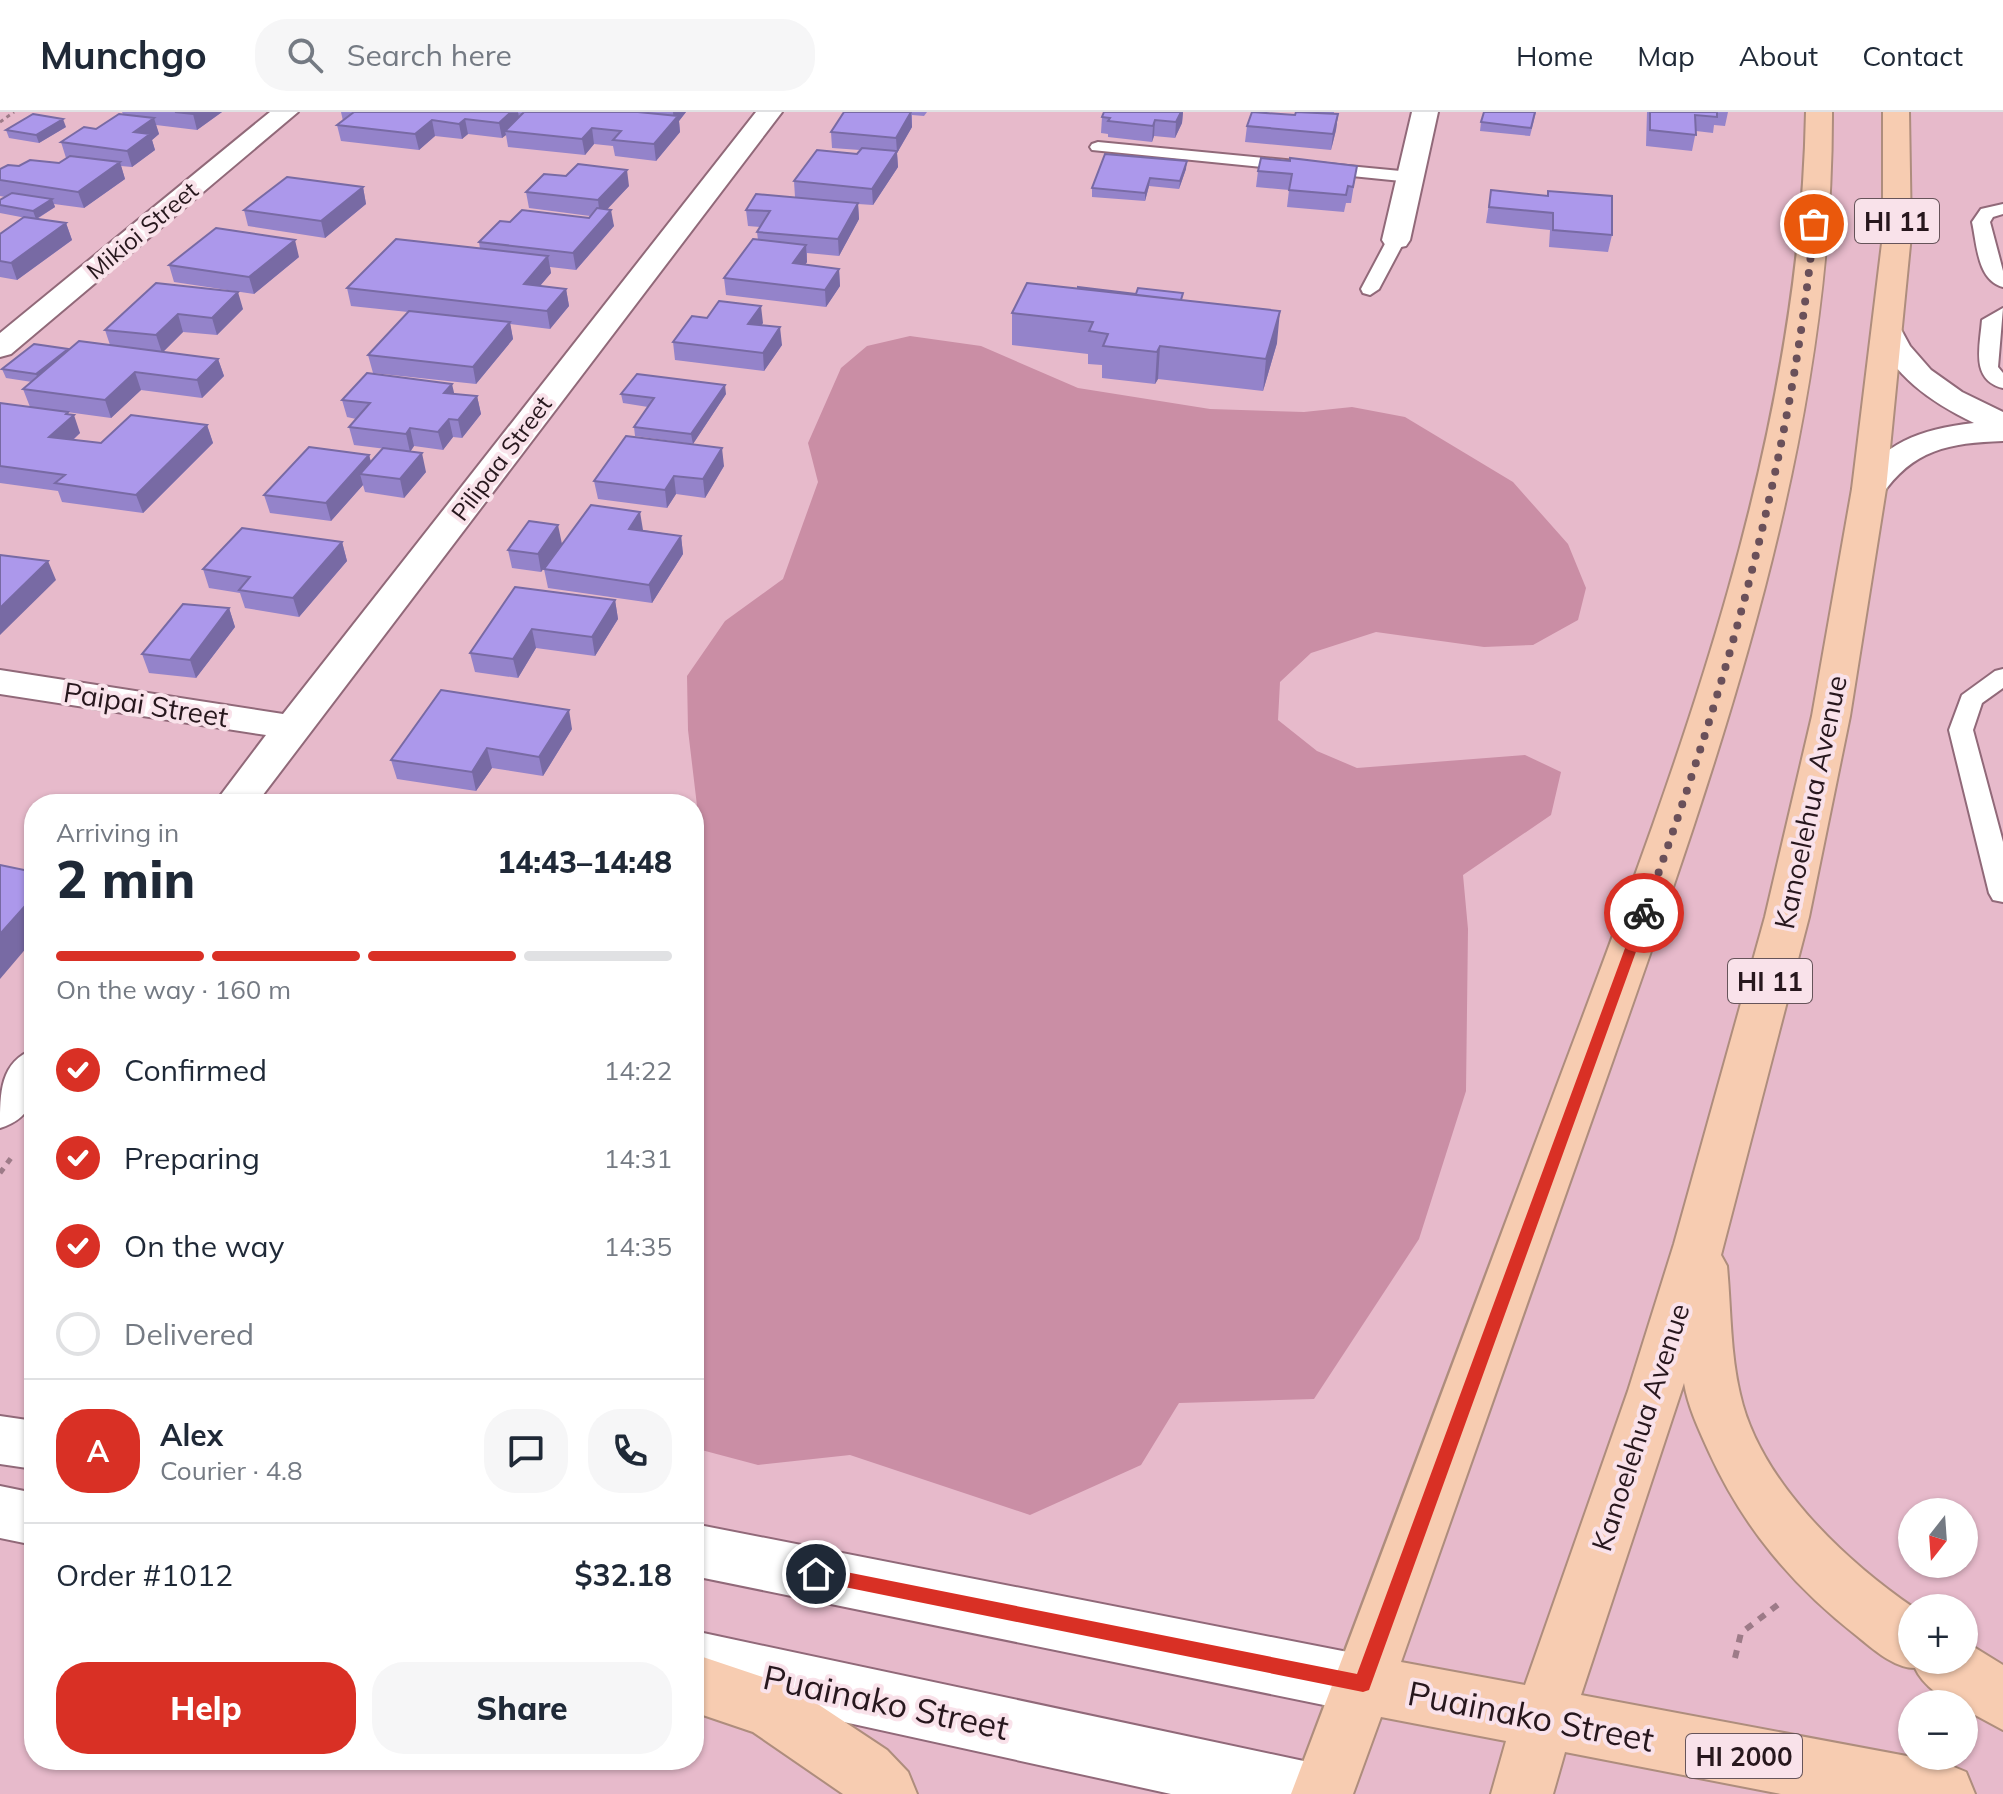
<!DOCTYPE html>
<html lang="en">
<head>
<meta charset="utf-8">
<style>
	:root { --surface:#fff; --page:#f6f6f7; --text:#1f2937; --muted:#747a83; --line:#e0e1e3; --accent:#d93025 }
	body { margin:0; font-family:Mulish,sans-serif; background:var(--page); color:var(--text); height:100vh; display:flex; flex-direction:column; font-size:30px; white-space:nowrap }
	* { box-sizing:border-box; margin:0 }
	p { font-size:26px; color:var(--muted) }
	.icon { flex:none; width:44px; height:44px; fill:none; stroke:currentColor; stroke-width:2; stroke-linecap:round; stroke-linejoin:round }
	.map { position:relative; flex:1; overflow:hidden }
	.details { position:absolute; left:24px; top:682px; width:680px; height:976px; display:flex; flex-direction:column; background:var(--surface); border-radius:32px; box-shadow:0 2px 6px #0004 }
	.details>* { flex:none }
	.needle { width:52px; rotate:197deg }
	.fabs { position:absolute; left:1898px; top:1386px; display:grid; gap:16px }
	.fabs a { display:grid; place-items:center; width:80px; height:80px; border-radius:50%; background:var(--surface); box-shadow:0 2px 6px #0004; font-size:40px }
	.pin { position:absolute; display:grid; place-items:center; width:68px; height:68px; color:#fff; margin:-34px; border:4px solid #fff; border-radius:50%; box-shadow:0 2px 8px #0007 }
	.courier { position:absolute; display:grid; place-items:center; width:80px; height:80px; margin:-40px; border:6px solid #d93025; border-radius:50%; background:#fff; color:#222; box-shadow:0 2px 10px #0007 }
	.head em { font-style:normal; font-weight:800 }
	.head div { display:flex; flex-direction:column-reverse }
	.head { display:flex; align-items:center; justify-content:space-between; height:136px; padding:0 32px }
	h1 { font-size:52px; font-weight:800; line-height:60px }
	.bar { display:grid; grid-template-columns:repeat(4,1fr); gap:12px 8px; align-content:center; height:96px; padding:0 32px }
	.bar i { height:10px; border-radius:6px; background:var(--line) }
	.bar .current { background:var(--accent) }
	.bar p { grid-column:span 4 }
	.line { display:flex; align-items:center; gap:20px; padding:0 32px; border-top:2px solid var(--line) }
	.line div { flex:1 }
	.round { display:grid; place-items:center; flex:none; width:84px; height:84px; border-radius:32px; background:var(--page) }
	ol { padding:0 32px; list-style:none }
	li { display:flex; align-items:center; gap:24px; height:88px }
	li p { margin-inline-start:auto }
	li .icon { padding:8px; border-radius:50%; background:var(--accent); color:#fff; stroke-width:4 }
	li:last-child { color:var(--muted) }
	li i { width:44px; height:44px; border:4px solid var(--line); border-radius:50% }
	.cta { display:flex; gap:16px; margin-top:auto; padding:16px 32px }
	.cta a { flex:1; height:92px; border-radius:32px; background:var(--accent); color:#fff; font-size:32px; font-weight:800; line-height:92px; text-align:center }
	.cta a+a { background:var(--page); color:var(--text) }
	header { display:flex; align-items:center; gap:48px; box-sizing:border-box; height:112px; padding:0 40px; background:var(--surface); border-bottom:2px solid var(--line) }
	header strong { font-size:38px }
	nav { display:flex; gap:44px; margin-inline-start:auto; font-size:28px }
	.search { width:560px; height:72px; background:var(--page); display:flex; align-items:center; gap:20px; box-sizing:border-box; padding:0 28px; border-radius:32px; color:var(--muted); font-size:30px }
	.map>svg:first-child { display:block }
	.green { fill:#ca8ea5 }
	.lines { fill:none; stroke-linecap:round; stroke-linejoin:round }
	.lane-casing { stroke:#916979; stroke-width:4 }
	.street-casing { stroke:#916979; stroke-width:4 }
	.secondary-casing { stroke:#916979; stroke-width:4 }
	.highway-casing { stroke:#ae8d7d; stroke-width:4 }
	.path-far2 { stroke:#9d7b88; stroke-width:3; stroke-dasharray:4 4; stroke-linecap:butt }
	.path-far1 { stroke:#9d7b88; stroke-width:5; stroke-dasharray:6 6; stroke-linecap:butt }
	.path { stroke:#9d7b88; stroke-width:6; stroke-dasharray:8 8; stroke-linecap:butt }
	.lane { fill:#fff; fill-rule:evenodd }
	.street { fill:#fff; fill-rule:evenodd }
	.secondary { fill:#fff; fill-rule:evenodd }
	.highway { fill:#f7ccb1; fill-rule:evenodd }
	.wall { fill:#9483ca }
	.shaded-wall { fill:#786aa4 }
	.building { fill:#ac98eb; stroke:#786aa4; stroke-width:2 }
	.route { fill:#d93025 }
	.done { stroke:#6a505a; stroke-width:8; stroke-dasharray:0 14.4 }
	.labels { text-anchor:middle; dominant-baseline:central; stroke-width:8; stroke-linejoin:round; paint-order:stroke }
	.far-street-label { font-size:24px; fill:#27171d; stroke:#f9e2ea }
	.shield { fill:#f9e2ea; stroke:#66545a; stroke-width:2 }
	.shield-label { font-size:26px; font-weight:bold; fill:#27171d }
	.street-label { font-size:28px; fill:#27171d; stroke:#f9e2ea }
	.near-street-label { font-size:34px; fill:#27171d; stroke:#f9e2ea }
</style>
</head>
<body>
<header>
<strong>Munchgo</strong>
<div class="search"><svg class="icon" aria-label="search" viewBox="0 0 24 24"><circle cx="10" cy="10" r="6"/><path d="M15 15l6 6"/></svg>Search here</div>
<nav><a>Home</a><a>Map</a><a>About</a><a>Contact</a></nav>
</header>
<div class="map">
<svg width="2003" height="1682" viewBox="0 0 2003 1682">
	<rect width="100%" height="100%" fill="#e7bacb"/>
	<!-- green -->
	<path class="green" d="M910 224 981 234 1078 276 1210 297 1304 300 1352 295 1405 305 1513 370 1568 432 1586 476 1578 508 1533 533 1484 535 1376 520 1311 541 1280 570 1278 608 1317 639 1357 656 1525 643 1561 660 1551 703 1463 763 1468 817 1466 979 1419 1127 1314 1287 1179 1291 1141 1353 1030 1403 850 1343 758 1353 694 1336V736L698 702 688 618 687 564 725 509 783 467 818 370 808 331 841 256 867 234Z"/>
	<g class="lines">
		<!-- lane casing -->
		<g class="lane-casing">
			<path id="lane" d="M1098 30 1411 60 1419 65 1411 70 1092 38 1090 35 1092 32Z
				M2003 92V102L1993 105 1990 110 2003 159V175C1977 168 1977 132 1972 110L1981 97Z
				M1396 123 1405 128 1379 177 1370 183 1363 181 1361 177 1387 128Z
				M2003 196 1998 255 2003 261V276C1970 268 1980 234 1982 208Z
				M2003 557V576L1982 591 1973 618 2003 730V790L1993 788 1989 781 1949 618 1962 583 1995 559Z"/>
		</g>
		<!-- street casing -->
		<g class="street-casing">
			<path id="street" d="M270 0H298L11 242 0 245V221Z
				M756 0H782L256 692H214L266 623 0 582V558L283 602Z
				M1412 0H1438L1410 128 1406 134 1396 136 1386 134 1382 128Z
				M1887 209 1898 212 1910 234 1931 258 1962 280 2003 300V329C1949 331 1913 337 1881 384L1869 387 1857 384 1852 377C1883 331 1919 317 1974 311 1929 289 1894 264 1872 218L1876 212Z
				M34 937C34 973 41 1003 0 1016 0 980 0 950 34 937Z"/>
		</g>
		<!-- secondary casing -->
		<g class="secondary-casing">
			<path id="secondary" d="M0 1304 34 1309V1357L0 1352Z
				M0 1374 34 1381V1433L0 1426Z
				M694 1412 1363 1543 1384 1551 1393 1572 1384 1593 1363 1601 694 1464Z
				M694 1519 1313 1651 1335 1660 1344 1682H1171L694 1577Z"/>
		</g>
		<!-- highway casing -->
		<g class="highway-casing">
			<path id="highway" d="M1806 0H1832C1833 325 1721 641 1614 945 1543 1146 1472 1348 1401 1550L1525 1573 1628 1279 1674 1132 1765 805 1812 604 1852 377 1883 123V0H1909L1911 123 1886 377 1850 604 1809 805 1721 1143 1727 1154C1731 1196 1730 1240 1740 1282 1759 1368 1844 1448 1914 1496L1912 1548H1964V1529L2003 1553V1618L1964 1597V1592C1946 1592 1922 1572 1915 1556 1894 1556 1873 1537 1857 1524 1792 1473 1743 1415 1709 1340 1699 1318 1688 1295 1684 1271L1581 1583 1944 1651 1966 1660 1975 1682H1781L1565 1640 1553 1682H1491L1506 1629 1381 1605 1353 1682H1291C1379 1450 1466 1217 1553 984 1671 669 1800 341 1806 0Z
				M694 1542 792 1575 887 1638 908 1660 917 1682H843L753 1620 694 1600Z"/>
		</g>
		<!-- path-far2 -->
		<path class="path-far2" d="M0 10 14 0"/>
		<!-- path-far1 -->
		<path class="path-far1" d="M0 1061 14 1042"/>
		<!-- path -->
		<path class="path" d="M1735 1546 1741 1521 1780 1491"/>
		<!-- lane -->
		<use href="#lane" class="lane"/>
		<!-- street -->
		<use href="#street" class="street"/>
		<!-- secondary -->
		<use href="#secondary" class="secondary"/>
		<!-- highway -->
		<use href="#highway" class="highway"/>
	</g>
	<!-- wall -->
	<path class="wall" d="M122 0H222L197 18 156 13 159 22 152 28 155 38 132 55 121 54 125 67 84 96 54 92 55 95 37 107 66 111 72 128 17 168 0 165V122L26 106 0 101V88L5 85 0 84V57L19 54 59 51 66 46 61 30 96 17 123 2Z
		M341 0H686L679 9 680 20 656 49 615 44 613 34 594 32 585 43 508 35 506 23 502 26 468 22 462 27 435 24 419 38 341 29 337 13 343 9Z
		M844 0H927L924 4 912 3V15L897 41 898 55 873 93 858 92 859 107 839 144 807 141V150L805 153 839 157 840 174 826 195 726 183 724 166 758 128 757 120 760 115 748 114 746 98 795 85 794 69 857 42 860 38 832 36 831 20Z
		M1104 0H1183L1182 11 1175 26 1154 24 1152 30 1108 25V22L1101 21 1102 5Z
		M1296 0H1334V2H1338L1336 18 1331 38 1245 30 1247 14 1295 3Z
		M1536 0 1530 24 1480 19 1481 10Z
		M1647 0H1728L1725 14 1714 13 1713 21 1696 19 1692 39 1646 34Z
		M66 15 39 31 9 26 6 18Z
		M1357 54 1351 91H1346L1344 100 1287 95 1289 78 1256 75 1258 59Z
		M1186 57 1179 77 1149 74 1145 89 1092 85V76Z
		M629 74 607 97 614 114 576 158 550 155 551 161 540 174 566 177 569 194 550 217 510 212 513 227 476 272 373 261 368 243 408 200 351 194 347 176 480 137 479 130 510 110 589 106 590 104 529 96 526 80Z
		M363 75 366 92 325 126 248 114 244 98Z
		M1491 78 1547 84 1548 79 1612 123 1608 140 1549 135 1550 118 1486 111Z
		M299 145 254 182 174 170 169 153Z
		M156 171 243 197 217 223 183 220 163 240 218 247 224 264 202 286 141 278 111 306 30 295 23 277 32 270 6 266 2 257 68 239 110 233 105 218Z
		M1182 188 1277 231 1263 279 1158 267 1155 272 1102 266V253L1088 252V242L1012 233V201Z
		M763 211 761 213 782 233 764 259 675 248 673 230Z
		M454 282 477 284 481 302 462 326 453 325 443 338 414 334 410 340 354 333 349 315 356 307 347 305 342 288Z
		M621 282H726L693 332 635 324 634 315 648 295 623 291Z
		M0 291 69 303 80 321 73 328 101 331 207 313 213 331 143 401 62 390 58 379 0 371Z
		M369 343 371 350 426 360 404 386 365 380 363 373 331 409 270 401 264 383Z
		M724 354 705 386 676 382 667 396 598 387 594 369Z
		M643 418 681 424 683 442 652 491 548 476 544 457Z
		M342 430 347 449 299 505 245 496 240 481 209 476 203 457Z
		M562 432 541 460 512 456 508 438Z
		M615 488 618 507 595 544 536 536 518 566 475 560 470 541Z
		M229 496 235 515 196 566 149 561 142 542Z
		M572 617 543 664 492 656 476 679 397 667 391 648Z"/>
	<!-- shaded-wall -->
	<path class="shaded-wall" d="M196 0H222L197 18 193 2Z
		M511 0H518L520 10 505 19 506 23 502 26 499 11Z
		M673 0H686L679 9 680 20 656 49 654 32 674 9Z
		M911 0 912 15 897 41 898 55 873 93 872 77 897 40 896 26Z
		M1181 0H1183L1182 11 1175 26 1176 10Z
		M1338 2 1336 18 1331 38 1333 22Z
		M154 6 159 22 152 28 155 38 132 55 127 39 134 20Z
		M63 7 66 15 39 31 36 23Z
		M465 7 468 22 462 27 459 12Z
		M432 8 435 24 419 38 415 22Z
		M1155 8 1154 24 1152 30 1153 14Z
		M592 16 594 32 585 43 582 27Z
		M1187 49 1186 57 1179 77 1180 69Z
		M120 50 125 67 84 96 78 80Z
		M627 58 629 74 600 105 598 88Z
		M1150 66 1149 74 1145 89V81Z
		M363 75 366 92 325 126 321 109Z
		M52 87 55 95 36 107 33 99Z
		M858 91 859 107 839 144 838 127Z
		M611 98 614 114 576 158 573 141Z
		M66 111 72 128 17 168 11 151Z
		M295 128 299 145 254 182 249 165Z
		M806 133 807 150 795 168 793 151Z
		M548 144 551 161 527 189 524 172Z
		M839 157 840 174 826 195 825 178Z
		M566 177 569 194 550 217 547 199Z
		M238 180 243 197 217 223 212 206Z
		M761 194 763 211 750 229 748 212Z
		M1280 199 1277 231 1263 279 1266 247Z
		M178 202 183 220 162 241 156 223Z
		M510 210 513 227 476 272 473 255Z
		M780 215 782 233 764 259 763 241Z
		M1160 234 1158 267 1155 272 1157 240Z
		M68 237 71 246 40 271 36 262Z
		M218 247 224 264 202 286 197 268Z
		M135 260 141 278 111 306 105 288Z
		M452 272 456 289 444 281Z
		M725 273 726 282 693 332 691 322Z
		M477 284 481 302 462 326 458 308Z
		M68 300 70 306 74 303 80 321 56 343 49 325Z
		M449 307 453 325 443 338 438 320Z
		M207 313 213 331 143 401 136 383Z
		M410 316 414 334 410 340 406 322Z
		M722 336 724 354 705 386 703 367Z
		M422 341 426 360 404 386 400 367Z
		M369 343 374 361 360 362 363 373 331 409 326 391Z
		M674 364 676 382 667 396 665 378Z
		M640 400 643 418 632 435 629 417Z
		M558 413 562 432 541 460 538 442Z
		M681 424 683 442 652 491 649 473Z
		M342 430 347 449 299 505 293 486Z
		M48 449 56 468 0 523V496Z
		M615 488 618 507 595 544 592 525Z
		M229 496 235 515 196 566 190 548Z
		M532 517 536 536 518 566 513 547Z
		M569 598 572 617 543 664 539 645Z
		M487 636 492 656 476 679 472 660Z
		M34 784V827L0 867V822Z"/>
	<!-- building -->
	<path class="building" d="M175 0H196L193 2Z
		M354 0H511L499 11 465 7 459 12 432 8 415 22 337 13Z
		M524 0H638L678 4 654 32 613 28 621 19 592 16 582 27 505 19Z
		M844 0H911L896 26 831 20Z
		M1104 0H1181L1176 10 1155 8 1153 14 1108 9 1110 6 1102 5Z
		M1252 0 1295 3 1296 0 1338 2 1333 22 1247 14Z
		M1484 0H1535L1531 16 1481 10Z
		M1650 0H1717V5L1695 3 1696 23 1650 18Z
		M33 2 63 7 36 23 6 18Z
		M119 2 154 6 134 20 150 22 127 39 61 30 84 15 96 17Z
		M862 36 897 39 872 77 794 69 817 38 857 42Z
		M1105 42 1187 49 1180 69 1150 66 1145 81 1092 76Z
		M70 44 120 50 78 80 0 68V57L8 53 19 54 30 48 59 51Z
		M1261 46 1290 49V46L1357 54 1353 75 1348 74 1346 83 1289 78 1292 62 1258 59Z
		M578 52 627 58 598 88 526 80 544 62 566 64Z
		M287 65 363 75 321 109 244 98Z
		M1491 78 1548 84V79L1612 84V123L1553 118V101L1489 95Z
		M12 81 52 87 33 99 0 93V88Z
		M756 82 858 91 838 127 757 120 770 99 746 98Z
		M597 96 611 98 573 141 479 130 500 109 510 110 522 98 589 106Z
		M24 105 66 111 11 151 0 149V122Z
		M216 116 295 128 249 165 169 153Z
		M396 127 548 144 524 172 566 177 547 199 347 176Z
		M753 127 806 133 793 151 839 157 825 178 724 166Z
		M156 171 238 180 212 206 178 202 156 223 105 218Z
		M1027 171 1280 199 1266 247 1160 234 1157 240 1103 234 1108 222 1089 219 1093 210 1012 201Z
		M1078 175 1136 182 1138 176 1183 181 1181 188 1078 176Z
		M719 189 761 194 748 212 780 215 763 241 673 230 692 204 707 206Z
		M409 199 510 210 473 255 368 243Z
		M79 229 218 247 197 268 135 260 105 288 23 277Z
		M34 232 68 237 36 262 2 257Z
		M367 261 452 272 444 281 477 284 458 308 449 307 438 320 410 316 406 322 349 315 370 291 342 288Z
		M637 262 725 273 691 322 634 315 654 286 621 282Z
		M0 291 68 300 66 302 74 303 49 325 101 331 131 303 207 313 136 383 55 371 65 363 0 354Z
		M626 324 722 336 703 367 674 364 665 378 594 369Z
		M309 335 369 343 326 391 264 383Z
		M383 336 422 341 400 367 360 362Z
		M591 393 640 400 629 417 681 424 649 473 544 457Z
		M529 409 558 413 538 442 508 438Z
		M242 416 342 430 293 486 239 478 250 465 203 457Z
		M0 443 48 449 0 496Z
		M515 475 615 488 592 525 532 517 513 547 470 541Z
		M183 492 229 496 190 548 142 542Z
		M441 578 569 598 539 645 487 636 472 660 391 648Z
		M385 687 411 692H382Z
		M0 753 34 760V784L0 822Z"/>
	<!-- route -->
	<path class="route" d="M1644 796 1650 801 1369 1578 1363 1580 810 1468 807 1462 810 1457 816 1454 1357 1562 1638 801Z"/>
	<g class="lines">
		<!-- done -->
		<path class="done" d="M1644 801C1725 580 1792 347 1814 112"/>
	</g>
	<g class="labels">
		<!-- far-street labels -->
		<g class="far-street-label">
			<text transform="translate(142 118) rotate(-40)">Mikioi Street</text>
			<text transform="translate(501 346) rotate(-53)">Pilipaa Street</text>
		</g>
		<!-- shield labels -->
		<g class="shield">
			<rect x="1855" y="87" width="84" height="44" rx="6"/>
			<rect x="1728" y="847" width="84" height="44" rx="6"/>
			<rect x="1686" y="1622" width="116" height="44" rx="6"/>
		</g>
		<g class="shield-label">
			<text x="1897" y="109">HI 11</text>
			<text x="1770" y="869">HI 11</text>
			<text x="1744" y="1644">HI 2000</text>
		</g>
		<!-- street labels -->
		<g class="street-label">
			<text transform="translate(146 592) rotate(9)">Paipai Street</text>
			<text transform="translate(1810 690) rotate(-78)">Kanoelehua Avenue</text>
			<text transform="translate(1640 1315) rotate(-72)">Kanoelehua Avenue</text>
		</g>
		<!-- near-street labels -->
		<g class="near-street-label">
			<text transform="translate(886 1590) rotate(12)">Puainako Street</text>
			<text transform="translate(1531 1604) rotate(11)">Puainako Street</text>
		</g>
	</g>
</svg>
<div class="fabs">
<a><svg class="needle" viewBox="-14 -14 28 28"><path d="M0-13l5 13h-10z" fill="#e53935"/><path d="M0 13l5-13h-10z" fill="#747a83"/></svg></a>
<a>+</a>
<a>−</a>
</div>
<div class="pin" style="left:1814px;top:112px;background:#ea580c"><svg class="icon" aria-label="bag" viewBox="0 0 24 24"><path d="M5 8h14l-1 12H6zM9 8a3 3 0 0 1 6 0"/></svg></div>
<div class="pin" style="left:816px;top:1462px;background:#1f2937"><svg class="icon" aria-label="home" viewBox="0 0 24 24"><path d="M3 11l9-7 9 7M6 9v11h12V9"/></svg></div>
<div class="courier" style="left:1644px;top:801px"><svg class="icon" aria-label="bike" viewBox="0 0 24 24"><circle cx="6" cy="16" r="4"/><circle cx="18" cy="16" r="4"/><path d="M6 16l4-8h5l3 8M10 8l3 8H6M13 5h3"/></svg></div>
<section class="details">
<div class="head"><div><h1>2 min</h1><p>Arriving in</p></div><em>14:43–14:48</em></div>
<div class="bar"><i class="current"></i><i class="current"></i><i class="current"></i><i></i><p>On the way · 160 m</p></div>
<ol>
<li><svg class="icon" aria-label="check" viewBox="0 0 24 24"><path d="M5 12l5 5 9-10"/></svg>Confirmed<p>14:22</p></li>
<li><svg class="icon" aria-label="check" viewBox="0 0 24 24"><path d="M5 12l5 5 9-10"/></svg>Preparing<p>14:31</p></li>
<li><svg class="icon" aria-label="check" viewBox="0 0 24 24"><path d="M5 12l5 5 9-10"/></svg>On the way<p>14:35</p></li>
<li><i></i>Delivered</li>
</ol>
<div class="line" style="height:144px"><b class="round" style="background:var(--accent);color:#fff">A</b><div><b>Alex</b><p>Courier · 4.8</p></div><a class="round"><svg class="icon" aria-label="chat" viewBox="0 0 24 24"><path d="M4 5h16v11H9l-5 4z"/></svg></a><a class="round"><svg class="icon" aria-label="phone" viewBox="0 0 24 24"><path d="M5 4h4l2 5-3 2q2 4 5 5l2-3 5 2v4C11 20 4 13 5 4z"/></svg></a></div>
<div class="line" style="height:104px"><div>Order #1012</div><b>$32.18</b></div>
<div class="cta"><a>Help</a><a>Share</a></div>
</section>
</div>
</body>
</html>
